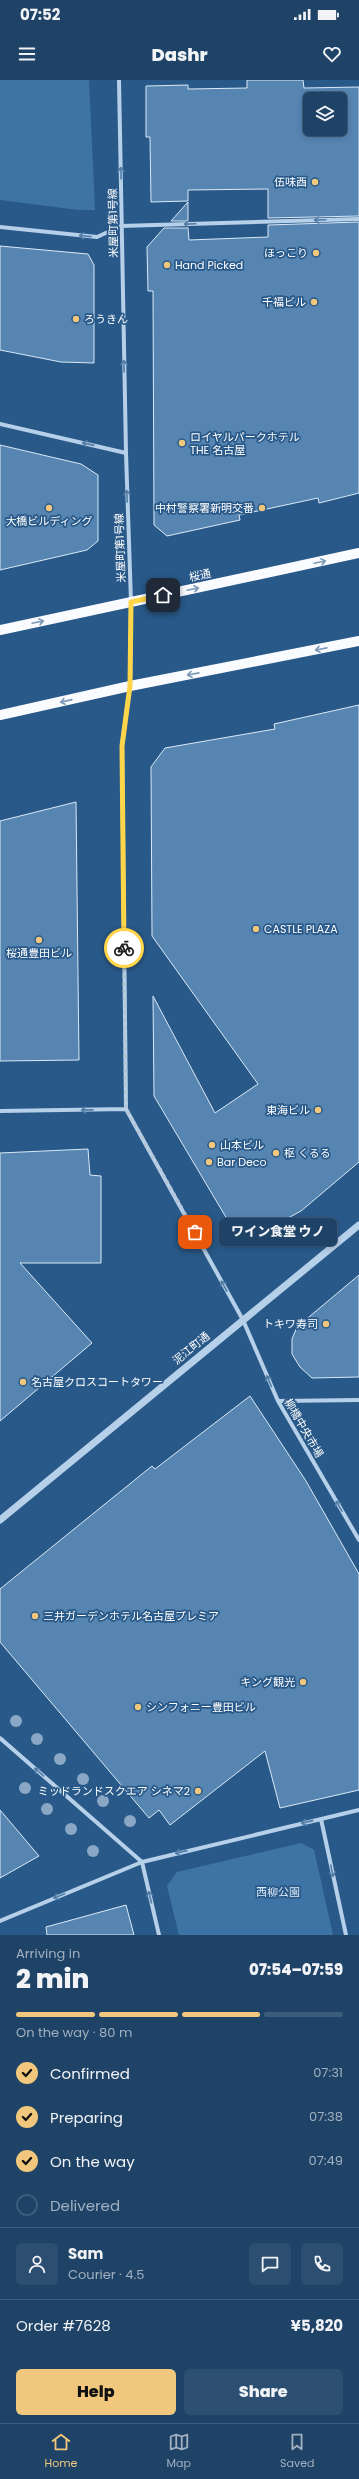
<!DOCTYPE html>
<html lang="en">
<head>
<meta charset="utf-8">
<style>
	:root { --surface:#1f4367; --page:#2c4e70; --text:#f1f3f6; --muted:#a1b0c0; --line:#3c5c7b; --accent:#f0c77d }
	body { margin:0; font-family:Poppins,"Noto Sans JP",sans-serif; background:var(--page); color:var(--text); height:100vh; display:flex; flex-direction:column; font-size:15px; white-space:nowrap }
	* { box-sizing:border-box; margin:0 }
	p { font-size:13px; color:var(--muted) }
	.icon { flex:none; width:22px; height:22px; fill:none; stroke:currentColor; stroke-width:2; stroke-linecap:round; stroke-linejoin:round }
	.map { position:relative; height:1855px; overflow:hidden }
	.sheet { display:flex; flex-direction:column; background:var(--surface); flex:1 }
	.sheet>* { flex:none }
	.buttons { position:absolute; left:303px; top:12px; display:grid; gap:8px }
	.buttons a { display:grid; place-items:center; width:44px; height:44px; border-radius:6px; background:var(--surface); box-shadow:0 2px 6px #0003,0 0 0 1px var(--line); font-size:20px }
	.pin { position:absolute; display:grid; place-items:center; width:34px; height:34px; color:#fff; margin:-17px; border-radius:8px; box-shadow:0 2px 6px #0006 }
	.courier { position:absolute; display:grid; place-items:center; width:40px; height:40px; margin:-20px; border:3px solid #ffd54a; border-radius:50%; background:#fff; color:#222; box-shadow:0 1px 5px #0007 }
	.bubble { position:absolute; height:28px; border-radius:6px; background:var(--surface); box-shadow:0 2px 6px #0003,0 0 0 1px var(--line); font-size:13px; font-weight:800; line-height:28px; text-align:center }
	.head em { font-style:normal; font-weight:800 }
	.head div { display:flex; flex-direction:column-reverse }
	.head { display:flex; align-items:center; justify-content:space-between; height:68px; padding:0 16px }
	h1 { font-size:26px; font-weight:800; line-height:30px }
	.bar { display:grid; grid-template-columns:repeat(4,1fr); gap:6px 4px; align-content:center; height:48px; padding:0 16px }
	.bar i { height:5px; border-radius:3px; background:var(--line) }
	.bar .active { background:var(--accent) }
	.bar p { grid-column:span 4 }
	.line { display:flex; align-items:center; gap:10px; padding:0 16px; border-top:1px solid var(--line) }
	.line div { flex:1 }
	.round { display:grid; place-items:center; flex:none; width:42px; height:42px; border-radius:6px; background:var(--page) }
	ol { padding:0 16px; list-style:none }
	li { display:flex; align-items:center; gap:12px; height:44px }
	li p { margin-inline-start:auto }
	li .icon { padding:4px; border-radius:50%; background:var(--accent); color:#111; stroke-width:4 }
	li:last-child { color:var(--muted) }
	li i { width:22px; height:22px; border:2px solid var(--line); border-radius:50% }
	.action { display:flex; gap:8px; margin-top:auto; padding:8px 16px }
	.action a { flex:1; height:46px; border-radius:6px; background:var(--accent); color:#111; font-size:16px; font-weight:800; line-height:46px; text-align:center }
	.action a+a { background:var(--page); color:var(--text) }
	.status { display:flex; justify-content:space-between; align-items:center; height:28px; padding:0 20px; background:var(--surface); direction:ltr }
	.status svg { height:11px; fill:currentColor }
	header { display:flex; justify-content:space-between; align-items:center; height:52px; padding:0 16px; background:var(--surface); font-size:18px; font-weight:800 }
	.tab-bar { display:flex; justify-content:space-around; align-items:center; height:56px; border-top:1px solid var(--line); background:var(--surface); font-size:11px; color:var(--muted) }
	.tab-bar a { display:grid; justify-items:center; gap:2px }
	.tab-bar .active { color:var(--accent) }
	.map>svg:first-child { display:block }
	.green { fill:#3e74a5 }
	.building { fill:#5685b2; stroke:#dae9f7; fill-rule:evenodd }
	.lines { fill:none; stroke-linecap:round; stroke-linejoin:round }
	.minor { stroke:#b6d0e9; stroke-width:4 }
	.tertiary { stroke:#b6d0e9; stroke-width:7 }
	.primary { stroke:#f9fbfe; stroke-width:10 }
	.tree { fill:#8aa8c6 }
	.oneway { stroke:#537da6 }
	.oneway2 { stroke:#7c9ab8 }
	.done { stroke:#b4c5d6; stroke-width:4; stroke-dasharray:0 7.2 }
	.route { stroke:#ffd54a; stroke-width:5 }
	.poi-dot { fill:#f0c77d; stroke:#295989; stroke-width:1.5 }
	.labels { text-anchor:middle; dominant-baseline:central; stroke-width:3.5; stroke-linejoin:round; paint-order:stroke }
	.poi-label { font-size:11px; fill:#fff; stroke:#295989; text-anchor:start }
	.street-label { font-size:11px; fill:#fff; stroke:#295989 }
	.park-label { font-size:11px; fill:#dae9f7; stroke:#295989 }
</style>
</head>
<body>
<div class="status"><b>07:52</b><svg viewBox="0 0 49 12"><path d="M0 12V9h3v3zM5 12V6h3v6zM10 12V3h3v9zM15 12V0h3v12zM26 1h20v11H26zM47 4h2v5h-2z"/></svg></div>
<header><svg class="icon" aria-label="menu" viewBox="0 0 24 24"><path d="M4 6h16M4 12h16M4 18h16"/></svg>Dashr<svg class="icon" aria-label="heart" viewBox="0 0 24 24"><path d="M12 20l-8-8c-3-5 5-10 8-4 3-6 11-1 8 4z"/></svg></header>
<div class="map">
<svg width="359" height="1855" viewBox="0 0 359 1855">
	<rect width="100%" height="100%" fill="#295989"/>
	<!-- green -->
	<path class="green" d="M0 0H89L95 130H79L0 120Z
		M301 1763 314 1770 333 1855H179L167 1806 177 1792Z"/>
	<!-- building -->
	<path class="building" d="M247 0H303L304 8 359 7V136L268 138V109L188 110V121L151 122 150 57H146V6L188 5V9L247 8ZM310 19H340V49H310Z
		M188 122V141H171Z
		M359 142V413L319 423 318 418 239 435 240 440 167 456 154 445 153 211H148L147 167 164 148H188L189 160 268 157V145Z
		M0 166 88 174 94 185V283L61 282 0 270Z
		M0 365 81 384 98 395V461L87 470 0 490Z
		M359 625V1082L301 1131 277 1144 257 1149 242 1147 227 1139 154 1016 153 916 215 1033 258 1004 152 856 151 687 165 668 275 649 274 644Z
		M76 722 79 980 0 981V741Z
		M88 1069 90 1095 101 1096V1183H20L92 1263 0 1341V1073Z
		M359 1195V1297L312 1298 300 1287 292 1274V1259L297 1247Z
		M250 1316 306 1401 359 1494V1710L280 1728 265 1671 170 1745 159 1730 149 1738 0 1562V1509L152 1386 155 1389Z
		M0 1730 39 1776 0 1798Z
		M126 1825 134 1855H47L46 1847Z"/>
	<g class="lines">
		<!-- minor -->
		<path class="minor" d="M119 0 126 373 131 522 130 606 122 665 126 1029 243 1240 278 1321 359 1460
			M0 147 97 157 121 146 359 139
			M0 344 126 373
			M0 1031 126 1029
			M278 1321 359 1320
			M0 1658 142 1782 159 1855
			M321 1739 346 1855
			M0 1841 142 1782 359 1730"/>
		<!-- tertiary -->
		<path class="tertiary" d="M0 1440 359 1145"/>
		<!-- primary -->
		<path class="primary" d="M0 550 359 473
			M0 635 130 606 359 561"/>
	</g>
	<!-- trees -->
	<g class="tree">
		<circle cx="16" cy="1641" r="6"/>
		<circle cx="37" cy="1659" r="6"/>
		<circle cx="60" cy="1679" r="6"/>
		<circle cx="83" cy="1699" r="6"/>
		<circle cx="25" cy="1708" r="6"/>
		<circle cx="103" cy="1721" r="6"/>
		<circle cx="47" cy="1729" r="6"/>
		<circle cx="130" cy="1741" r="6"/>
		<circle cx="71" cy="1749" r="6"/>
		<circle cx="93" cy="1771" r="6"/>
	</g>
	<!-- one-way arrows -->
	<defs><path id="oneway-shaft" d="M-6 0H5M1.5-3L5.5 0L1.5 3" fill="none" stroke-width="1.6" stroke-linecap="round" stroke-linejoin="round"/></defs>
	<g class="oneway">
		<use href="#oneway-shaft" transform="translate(121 93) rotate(-91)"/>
		<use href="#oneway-shaft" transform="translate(320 140) rotate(178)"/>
		<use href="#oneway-shaft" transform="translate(190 144) rotate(178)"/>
		<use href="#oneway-shaft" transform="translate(85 156) rotate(-174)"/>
		<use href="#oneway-shaft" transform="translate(124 286) rotate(-91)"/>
		<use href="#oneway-shaft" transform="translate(88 364) rotate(-167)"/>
		<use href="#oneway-shaft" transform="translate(127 416) rotate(-92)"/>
		<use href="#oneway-shaft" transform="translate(87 1030) rotate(179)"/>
		<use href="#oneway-shaft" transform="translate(224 1206) rotate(-119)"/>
		<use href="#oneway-shaft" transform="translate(269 1301) rotate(-113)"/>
		<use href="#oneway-shaft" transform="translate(339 1426) rotate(-120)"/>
		<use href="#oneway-shaft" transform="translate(39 1692) rotate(-139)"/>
		<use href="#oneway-shaft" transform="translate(307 1742) rotate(167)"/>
		<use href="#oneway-shaft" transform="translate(181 1772) rotate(167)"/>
		<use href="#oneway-shaft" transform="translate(332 1791) rotate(78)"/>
		<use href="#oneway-shaft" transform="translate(59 1816) rotate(157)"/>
		<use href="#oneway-shaft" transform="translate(150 1817) rotate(-104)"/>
	</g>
	<g class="oneway2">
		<use href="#oneway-shaft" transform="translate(320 482) rotate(-12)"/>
		<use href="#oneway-shaft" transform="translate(193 509) rotate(-12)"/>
		<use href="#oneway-shaft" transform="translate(38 542) rotate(-12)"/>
		<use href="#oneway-shaft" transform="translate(321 569) rotate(169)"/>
		<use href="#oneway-shaft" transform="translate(193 594) rotate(169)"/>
		<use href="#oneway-shaft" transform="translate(66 621) rotate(167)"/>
	</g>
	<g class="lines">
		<!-- done -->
		<path class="done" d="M124 868 126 1029 195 1152"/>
		<!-- route -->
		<path class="route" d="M124 868 122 666 130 606 131 522 163 515"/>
	</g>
	<!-- markers -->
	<g class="poi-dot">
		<circle cx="315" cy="102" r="4"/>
		<circle cx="316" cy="173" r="4"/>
		<circle cx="167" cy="185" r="4"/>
		<circle cx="314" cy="222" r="4"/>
		<circle cx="76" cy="239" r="4"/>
		<circle cx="182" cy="363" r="4"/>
		<circle cx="49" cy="428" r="4"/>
		<circle cx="262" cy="428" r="4"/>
		<circle cx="256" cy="849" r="4"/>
		<circle cx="39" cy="860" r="4"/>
		<circle cx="318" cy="1030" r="4"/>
		<circle cx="212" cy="1065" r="4"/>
		<circle cx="276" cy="1073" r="4"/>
		<circle cx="209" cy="1082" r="4"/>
		<circle cx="326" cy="1244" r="4"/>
		<circle cx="23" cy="1302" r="4"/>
		<circle cx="35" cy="1536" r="4"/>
		<circle cx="303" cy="1602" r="4"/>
		<circle cx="138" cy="1627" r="4"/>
		<circle cx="198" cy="1711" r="4"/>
	</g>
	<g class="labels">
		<!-- poi labels -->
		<g class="poi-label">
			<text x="307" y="102" text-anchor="end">伍味酉</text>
			<text x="308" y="173" text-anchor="end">ほっこり</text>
			<text x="175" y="185">Hand Picked</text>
			<text x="306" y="222" text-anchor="end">千福ビル</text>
			<text x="84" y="239">ろうきん</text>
			<text x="190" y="357">ロイヤルパークホテル<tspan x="190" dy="13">THE 名古屋</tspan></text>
			<text x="254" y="428" text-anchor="end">中村警察署新明交番</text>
			<text x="49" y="441" text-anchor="middle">大橋ビルディング</text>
			<text x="264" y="849">CASTLE PLAZA</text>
			<text x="39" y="873" text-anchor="middle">桜通豊田ビル</text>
			<text x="310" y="1030" text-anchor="end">東海ビル</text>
			<text x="220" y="1065">山本ビル</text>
			<text x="284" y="1073">枢 くるる</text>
			<text x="217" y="1082">Bar Deco</text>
			<text x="318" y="1244" text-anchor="end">トキワ寿司</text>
			<text x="31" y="1302">名古屋クロスコートタワー</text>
			<text x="43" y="1536">三井ガーデンホテル名古屋プレミア</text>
			<text x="295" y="1602" text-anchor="end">キング観光</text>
			<text x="146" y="1627">シンフォニー豊田ビル</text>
			<text x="190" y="1711" text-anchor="end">ミッドランドスクエア シネマ2</text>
		</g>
		<!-- street labels -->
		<g class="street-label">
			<text transform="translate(113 143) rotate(-91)">米屋町第1号線</text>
			<text transform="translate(120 468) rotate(-92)">米屋町第1号線</text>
			<text transform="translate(200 495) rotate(-12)">桜通</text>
			<text transform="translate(191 1268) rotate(-39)">泥江町通</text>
			<text transform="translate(304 1348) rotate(60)">柳橋中央市場</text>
		</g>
		<!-- park labels -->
		<g class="park-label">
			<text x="278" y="1812">西柳公園</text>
		</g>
	</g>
</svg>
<div class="buttons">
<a><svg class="icon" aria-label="layers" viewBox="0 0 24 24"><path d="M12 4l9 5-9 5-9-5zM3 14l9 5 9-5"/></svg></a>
</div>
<div class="pin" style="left:195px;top:1152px;background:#ea580c"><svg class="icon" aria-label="bag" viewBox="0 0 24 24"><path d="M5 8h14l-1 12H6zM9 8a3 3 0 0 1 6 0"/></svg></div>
<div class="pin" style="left:163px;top:515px;background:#1f2937"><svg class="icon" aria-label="home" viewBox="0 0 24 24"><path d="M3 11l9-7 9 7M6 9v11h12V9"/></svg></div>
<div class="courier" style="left:124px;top:868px"><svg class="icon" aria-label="bike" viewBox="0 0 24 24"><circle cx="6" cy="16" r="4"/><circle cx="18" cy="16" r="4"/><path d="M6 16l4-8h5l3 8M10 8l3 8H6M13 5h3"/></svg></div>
<div class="bubble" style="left:219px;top:1138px;width:118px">ワイン食堂 ウノ</div>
</div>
<section class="sheet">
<div class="head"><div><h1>2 min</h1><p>Arriving in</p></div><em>07:54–07:59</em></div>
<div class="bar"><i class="active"></i><i class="active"></i><i class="active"></i><i></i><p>On the way · 80 m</p></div>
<ol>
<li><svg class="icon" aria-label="check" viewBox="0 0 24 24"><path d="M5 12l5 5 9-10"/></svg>Confirmed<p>07:31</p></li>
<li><svg class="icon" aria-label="check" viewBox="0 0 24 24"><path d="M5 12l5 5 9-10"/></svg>Preparing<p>07:38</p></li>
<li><svg class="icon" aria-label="check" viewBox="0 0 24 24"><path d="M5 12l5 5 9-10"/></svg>On the way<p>07:49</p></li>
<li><i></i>Delivered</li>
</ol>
<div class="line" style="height:72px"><a class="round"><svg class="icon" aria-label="person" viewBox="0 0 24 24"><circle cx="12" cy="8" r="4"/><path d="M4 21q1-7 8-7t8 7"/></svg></a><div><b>Sam</b><p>Courier · 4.5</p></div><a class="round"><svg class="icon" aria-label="chat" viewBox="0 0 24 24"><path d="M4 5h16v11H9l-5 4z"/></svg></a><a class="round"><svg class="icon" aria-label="phone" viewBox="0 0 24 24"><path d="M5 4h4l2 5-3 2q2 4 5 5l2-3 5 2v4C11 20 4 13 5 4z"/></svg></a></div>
<div class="line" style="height:52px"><div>Order #7628</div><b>¥5,820</b></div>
<div class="action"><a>Help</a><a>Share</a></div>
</section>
<nav class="tab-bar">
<a class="active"><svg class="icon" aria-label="home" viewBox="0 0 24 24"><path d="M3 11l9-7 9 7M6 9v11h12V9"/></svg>Home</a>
<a><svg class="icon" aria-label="map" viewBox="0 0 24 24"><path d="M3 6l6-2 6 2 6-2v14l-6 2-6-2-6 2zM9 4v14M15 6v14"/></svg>Map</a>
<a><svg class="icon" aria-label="saved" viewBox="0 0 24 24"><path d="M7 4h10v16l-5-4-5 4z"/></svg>Saved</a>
</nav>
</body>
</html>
